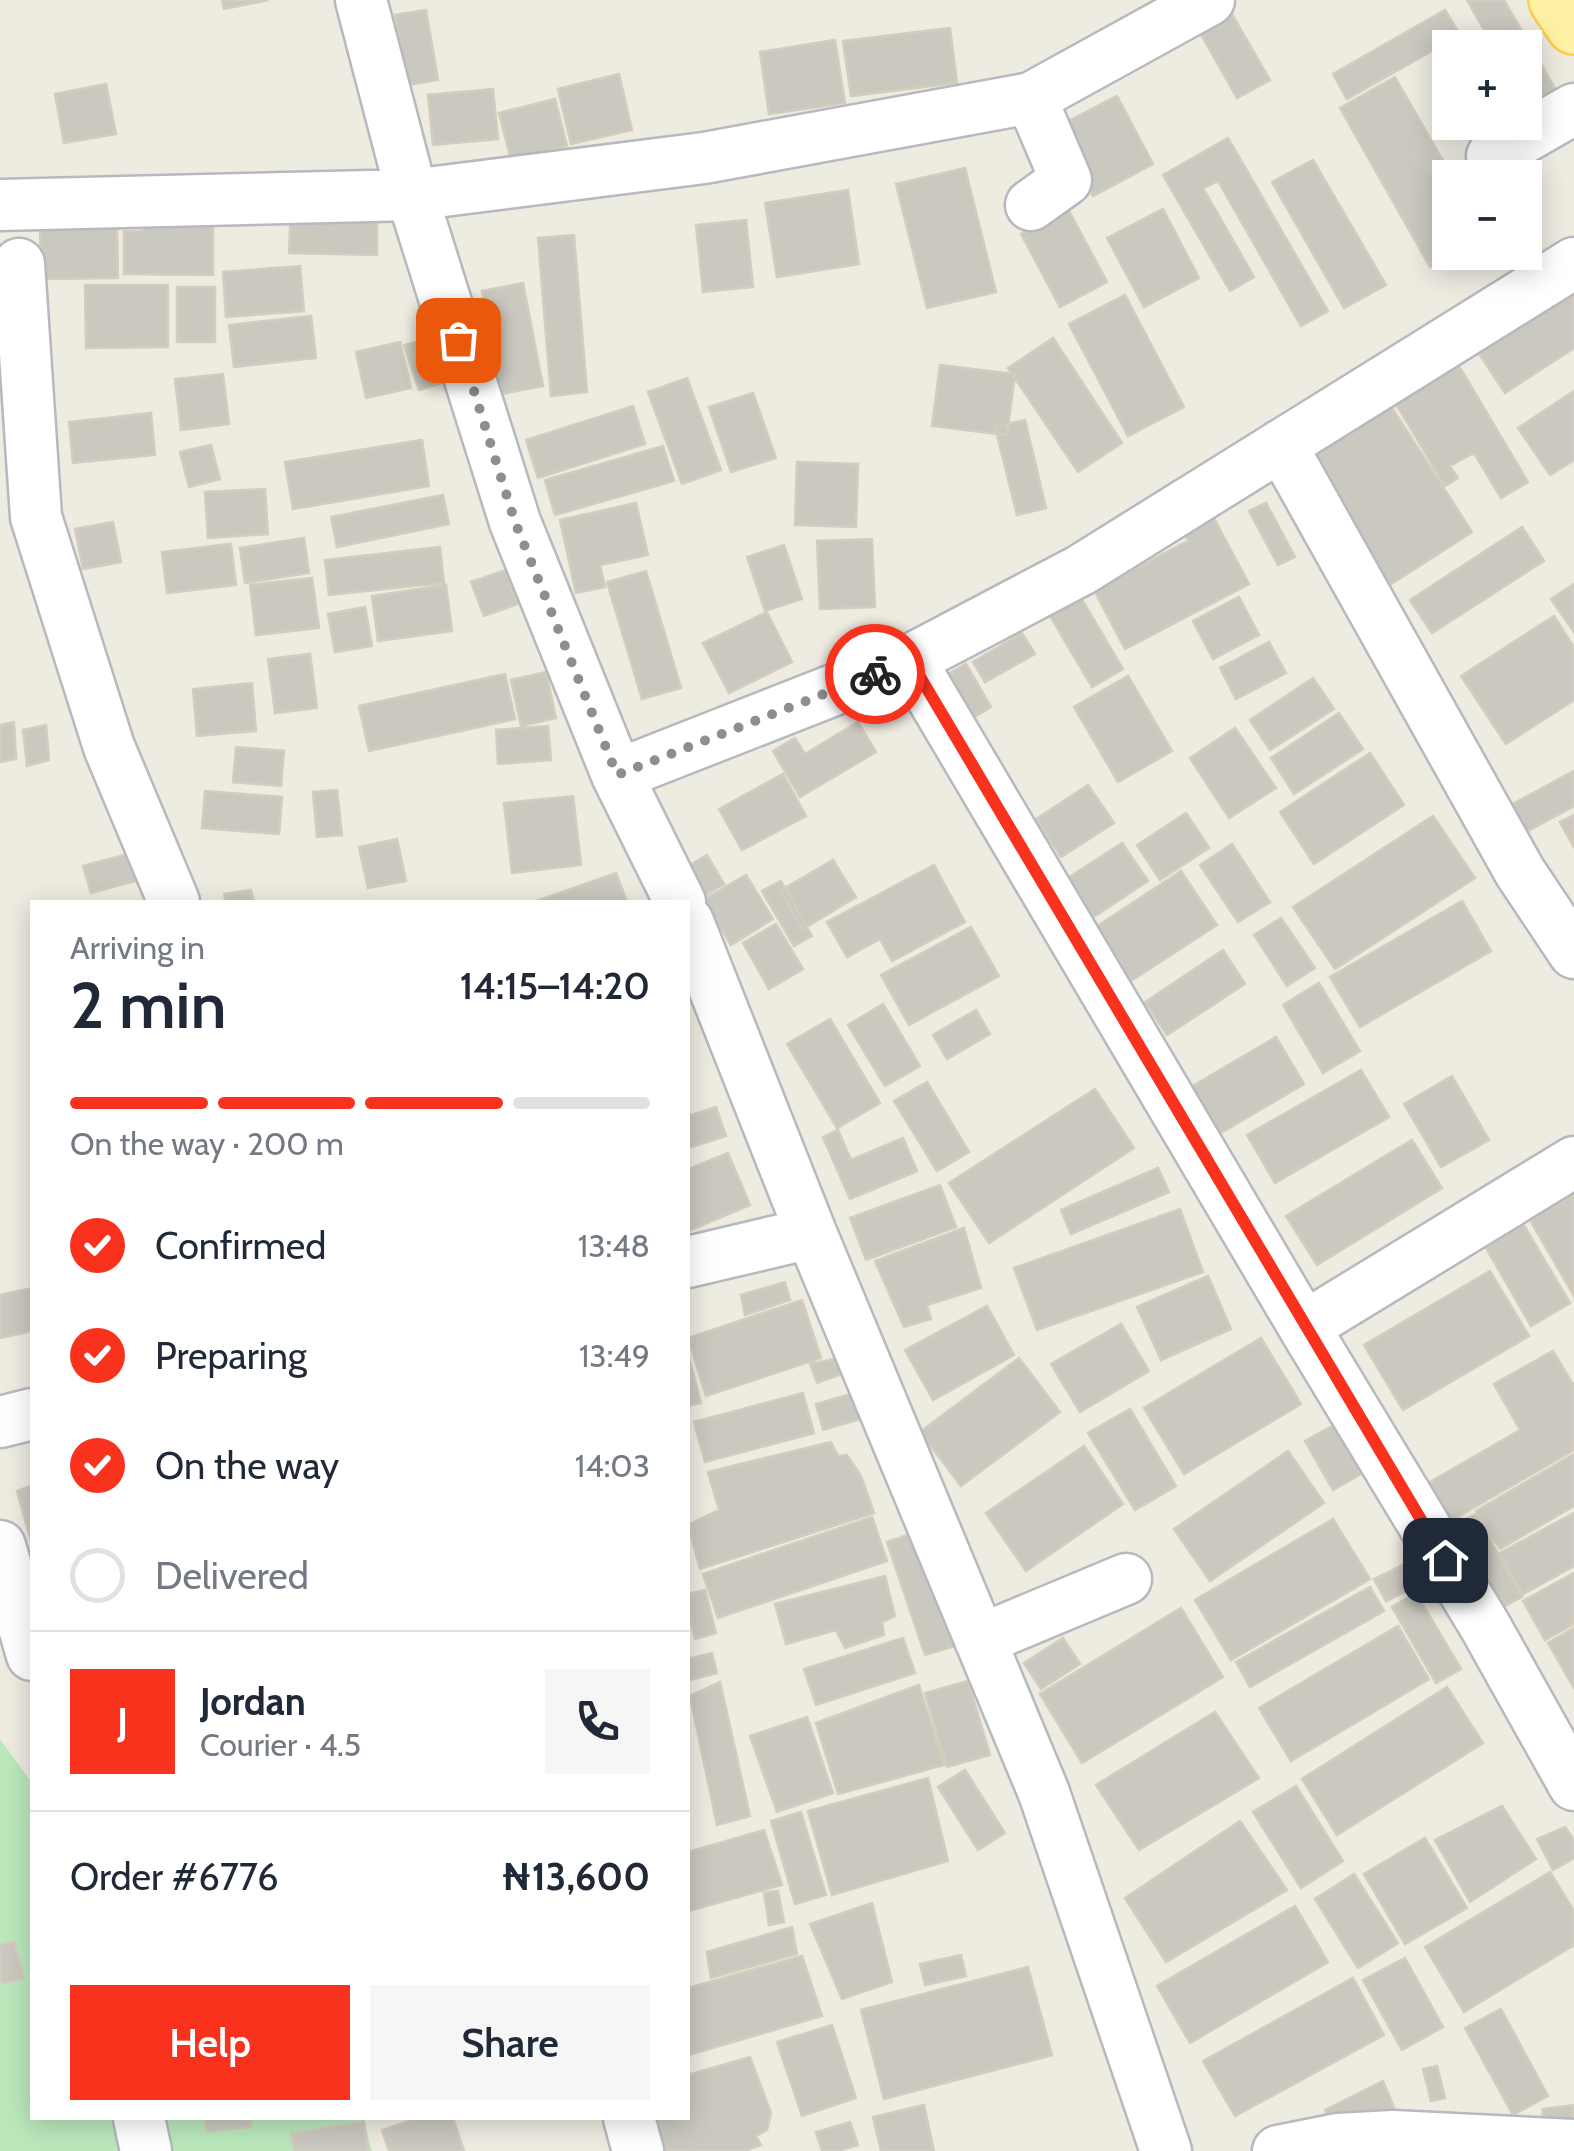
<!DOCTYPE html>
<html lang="en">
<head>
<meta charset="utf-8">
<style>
	:root { --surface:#fff; --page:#f6f6f7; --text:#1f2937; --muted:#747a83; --line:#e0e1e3; --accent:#f8321d }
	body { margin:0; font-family:Cabin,sans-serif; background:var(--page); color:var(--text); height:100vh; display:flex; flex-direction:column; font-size:38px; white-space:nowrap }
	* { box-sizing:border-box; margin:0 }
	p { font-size:32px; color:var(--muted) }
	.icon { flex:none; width:55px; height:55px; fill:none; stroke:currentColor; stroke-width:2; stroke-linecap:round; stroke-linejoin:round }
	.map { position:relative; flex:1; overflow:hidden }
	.sheet { position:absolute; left:30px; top:900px; width:660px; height:1220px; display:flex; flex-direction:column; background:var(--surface); border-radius:0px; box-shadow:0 5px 25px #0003 }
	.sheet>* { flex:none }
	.fabs { position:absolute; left:1432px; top:30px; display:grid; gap:20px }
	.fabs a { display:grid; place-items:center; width:110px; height:110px; border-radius:0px; background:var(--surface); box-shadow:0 5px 25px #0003; font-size:50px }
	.pin { position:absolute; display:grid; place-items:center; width:85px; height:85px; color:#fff; margin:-42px; border-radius:20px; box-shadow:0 5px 15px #0006 }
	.courier { position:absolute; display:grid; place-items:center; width:100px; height:100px; margin:-50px; border:8px solid #f8321d; border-radius:50%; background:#fff; color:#222; box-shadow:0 2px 12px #0007 }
	.headline em { font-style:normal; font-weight:600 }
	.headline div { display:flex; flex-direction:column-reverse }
	.headline { display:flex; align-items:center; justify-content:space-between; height:170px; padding:0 40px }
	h1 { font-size:65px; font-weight:600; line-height:75px }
	.bar { display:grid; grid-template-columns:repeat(4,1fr); gap:15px 10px; align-content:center; height:120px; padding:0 40px }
	.bar i { height:12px; border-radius:8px; background:var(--line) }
	.bar .current { background:var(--accent) }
	.bar p { grid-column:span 4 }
	.line { display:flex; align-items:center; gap:25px; padding:0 40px; border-top:2px solid var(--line) }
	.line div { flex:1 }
	.round { display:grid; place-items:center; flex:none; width:105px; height:105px; border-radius:0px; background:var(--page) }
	ol { padding:0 40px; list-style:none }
	li { display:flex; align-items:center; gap:30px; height:110px }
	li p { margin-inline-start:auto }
	li .icon { padding:10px; border-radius:50%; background:var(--accent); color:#fff; stroke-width:4 }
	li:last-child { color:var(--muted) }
	li i { width:55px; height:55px; border:5px solid var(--line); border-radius:50% }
	.action { display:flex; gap:20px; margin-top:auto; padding:20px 40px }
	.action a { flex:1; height:115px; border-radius:0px; background:var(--accent); color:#fff; font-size:40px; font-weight:600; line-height:115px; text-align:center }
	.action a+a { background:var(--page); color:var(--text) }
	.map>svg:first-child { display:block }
	.green { fill:#bae8bb }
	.building { fill:#cbc8c0; stroke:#d3cdbe; stroke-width:2.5 }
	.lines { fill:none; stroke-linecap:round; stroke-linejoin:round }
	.minor-casing { stroke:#b6b9bf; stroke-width:55 }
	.major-casing { stroke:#fdce4a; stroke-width:60 }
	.minor { stroke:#fff; stroke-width:50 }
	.major { stroke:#fff2a4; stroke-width:55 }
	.done { stroke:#8d8f8f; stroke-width:10; stroke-dasharray:0 18 }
	.route { stroke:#f8321d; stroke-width:12 }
</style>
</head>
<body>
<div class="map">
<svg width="1574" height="2151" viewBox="0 0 1574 2151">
	<rect width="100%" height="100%" fill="#eeebe1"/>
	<!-- green -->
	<path class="green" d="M0 1739 32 1783V2118H363L372 2151H0Z"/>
	<!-- building -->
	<path class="building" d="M222 0H269L224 9Z
		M1467 0H1504L1560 97 1532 112 1525 101V48H1494Z
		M1226 4 1270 80 1237 98 1194 22Z
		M426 10 438 80 407 85 395 15Z
		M1445 10 1460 35 1347 99 1333 74Z
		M950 28 957 83 851 96 843 41Z
		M835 40 845 103 769 114 760 52Z
		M619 74 632 130 571 144 558 89Z
		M1395 77 1453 178H1450V252H1456L1430 267 1340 108Z
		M106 84 116 134 64 143 55 94Z
		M493 89 498 139 433 145 428 95Z
		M1117 96 1153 164 1093 196 1057 127Z
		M555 99 567 146 511 160 499 113Z
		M1228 138 1328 311 1301 326 1218 181 1203 188 1254 277 1230 291 1163 175Z
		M1313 160 1386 285 1344 308 1272 182Z
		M965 168 996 292 927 308 896 184Z
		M848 190 859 264 777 277 765 203Z
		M291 204 377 206V255L289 253Z
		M143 206H213V275L124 274V231H142Z
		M1068 209 1107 282 1060 307 1021 234Z
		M1163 209 1199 278 1144 307 1107 238Z
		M746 220 753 287 703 292 696 225Z
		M117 224 118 278 41 279 40 225Z
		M574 235 587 392 551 396 538 238Z
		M300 266 304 311 226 317 223 272Z
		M1574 280V348L1505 393 1474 346Z
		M523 283 543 386 502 394 482 291Z
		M85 285H168V347L86 348Z
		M177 287H215V342H177Z
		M1125 295 1184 407 1128 436 1069 324Z
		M311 316 316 358 234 367 229 325Z
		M434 337 448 381 419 390 404 345Z
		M1053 338 1122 443 1078 472 1008 368Z
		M400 342 411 388 366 398 356 352Z
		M1453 356 1528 482 1501 498 1474 453 1450 466 1458 478 1445 486 1390 394Z
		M940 365 1015 374 1007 435 932 426Z
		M223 374 229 424 181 430 175 379Z
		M687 378 721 470 682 484 648 392Z
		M1574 391V460L1550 475 1518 428Z
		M753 393 776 458 731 472 709 407Z
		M1387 400 1472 532 1388 586 1303 453Z
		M633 406 645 444 538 478 526 440Z
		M151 413 155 455 73 463 69 422Z
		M1025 420 1046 508 1017 515 995 427Z
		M422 440 429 486 293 509 285 462Z
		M211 445 220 479 189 487 180 452Z
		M663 446 674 481 555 515 545 480Z
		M797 462 858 464 856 527 795 525Z
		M265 489 268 534 208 538 205 492Z
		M443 495 449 524 337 547 331 517Z
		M636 503 648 555 600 565 605 587 576 593 560 520Z
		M1266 503 1295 557 1278 565 1249 511Z
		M1209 509 1249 584 1125 649 1094 590 1188 541 1179 524Z
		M113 522 121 562 83 569 75 529Z
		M1522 527 1544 561 1432 633 1410 600Z
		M304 538 309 573 245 583 240 548Z
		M872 539 875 607 820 609 817 541Z
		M231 544 236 585 167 593 162 552Z
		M784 545 802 599 765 611 747 557Z
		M440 547 444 583 329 595 325 560Z
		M506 570 518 604 484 616 471 582Z
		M646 571 681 688 642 699 607 582Z
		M312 578 319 628 256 635 250 585Z
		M1574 584V632L1551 599Z
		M446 585 452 631 378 641 372 596Z
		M1239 597 1259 635 1213 659 1193 621Z
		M1081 598 1123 669 1092 687 1050 616Z
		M365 607 372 646 335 652 328 614Z
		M767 612 792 662 729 693 703 643Z
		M1554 616 1574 647V700L1506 744 1461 676Z
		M1022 633 1035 654 985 682 973 662Z
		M1269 642 1286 673 1236 699 1220 668Z
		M310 654 317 708 275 713 268 659Z
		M966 664 991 707 964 723 938 680Z
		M546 672 556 718 521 726 511 680Z
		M505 674 515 719 369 751 359 706Z
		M1128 676 1172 751 1118 782 1074 707Z
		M1313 678 1334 709 1270 750 1250 720Z
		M252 683 256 731 197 736 193 689Z
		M1339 713 1363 749 1294 794 1271 758Z
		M14 722 16 759 0 762V725Z
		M858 722 876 752 800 797 773 751 795 738 805 754Z
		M46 725 49 760 27 766 23 730Z
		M548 726 551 760 498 764 496 730Z
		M1235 728 1276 788 1229 818 1190 758Z
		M236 747 284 751 281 786 233 782Z
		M1370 753 1404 805 1314 864 1280 812Z
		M1574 771V806L1524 833 1509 806Z
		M783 774 806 816 742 850 719 809Z
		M1088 785 1114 823 1061 857 1036 819Z
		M337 790 342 835 317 837 313 792Z
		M205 791 282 797 279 834 202 828Z
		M573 796 581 865 512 873 504 803Z
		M1186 813 1209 848 1160 880 1137 845Z
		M1574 815V848L1560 822Z
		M1433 816 1475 878 1335 969 1293 907Z
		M397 839 406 881 368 888 359 847Z
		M1122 843 1148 881 1086 922 1060 883Z
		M1232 844 1270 902 1238 922 1200 865Z
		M128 854 135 881 91 893 83 866Z
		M707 855 724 884 702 897 685 868Z
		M833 860 856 897 803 929 780 891Z
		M934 865 965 922 892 961 880 939 847 957 827 922Z
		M1181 871 1217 925 1131 981 1096 927Z
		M616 873 627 902H534Z
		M746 875 773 919 731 945 703 900Z
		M781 881 812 936 794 946 762 891Z
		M251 890 254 902H226L224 894Z
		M1462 901 1491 951 1360 1027 1330 977Z
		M1281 918 1315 968 1287 986 1254 935Z
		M776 924 803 969 769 989 743 943Z
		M971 927 999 976 909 1025 881 975Z
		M1223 950 1245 984 1167 1035 1145 1002Z
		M1319 983 1360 1051 1323 1073 1283 1005Z
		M883 1004 920 1066 885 1086 848 1025Z
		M976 1010 990 1034 947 1059 933 1035Z
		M830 1019 880 1103 837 1128 787 1044Z
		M1276 1037 1304 1084 1219 1134 1191 1087Z
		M1361 1070 1389 1117 1275 1183 1247 1135Z
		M1452 1076 1489 1140 1441 1167 1404 1104Z
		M927 1082 969 1152 937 1171 894 1101Z
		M1095 1089 1134 1148 989 1243 949 1183Z
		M716 1107 726 1136 688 1148V1116Z
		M838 1130 851 1160 903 1138 917 1171 850 1199 823 1137Z
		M1412 1140 1442 1188 1317 1265 1286 1216Z
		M728 1153 750 1205 688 1231V1169Z
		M1158 1168 1169 1192 1071 1234 1061 1210Z
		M940 1185 956 1227 866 1260 850 1218Z
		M1574 1195V1296L1530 1220Z
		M1180 1209 1203 1272 1037 1330 1014 1268Z
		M1516 1212 1570 1303 1531 1326 1478 1234Z
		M964 1228 981 1288 927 1305 931 1319 904 1327 875 1261Z
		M1490 1271 1529 1336 1403 1410 1364 1345Z
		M1208 1276 1231 1329 1161 1360 1137 1307Z
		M785 1282 790 1300 745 1315 741 1295Z
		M32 1288V1331L0 1338V1295Z
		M802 1300 821 1358 706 1396 688 1338Z
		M987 1306 1014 1355 933 1400 905 1350Z
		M1121 1324 1149 1371 1080 1412 1051 1364Z
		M1261 1338 1301 1404 1184 1474 1144 1408Z
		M1553 1351 1574 1386V1450L1447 1523 1425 1485 1520 1430 1494 1384Z
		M688 1354 701 1403 688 1406Z
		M1019 1358 1060 1412 961 1486 920 1432Z
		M835 1359 842 1374 817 1383 810 1364Z
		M857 1392 864 1418 823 1430 816 1404Z
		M803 1393 814 1433 705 1462 694 1422Z
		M1130 1409 1176 1486 1135 1510 1088 1433Z
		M1334 1425 1361 1474 1333 1490 1305 1441Z
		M831 1442 838 1456 847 1455 861 1476 874 1513 700 1569 688 1525 719 1510 708 1472Z
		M1084 1446 1123 1504 1026 1571 986 1513Z
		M1288 1451 1324 1503 1210 1581 1174 1529Z
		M1574 1454V1506L1500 1549 1476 1511Z
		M32 1485V1545L17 1491Z
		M1574 1513V1566L1523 1594 1500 1553Z
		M1476 1514 1522 1597 1501 1608 1455 1525Z
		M872 1517 887 1561 718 1618 703 1574Z
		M1333 1519 1370 1579 1231 1660 1195 1600Z
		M916 1532 955 1646 925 1655 887 1542Z
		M1403 1565 1415 1587 1386 1601 1374 1579Z
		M1574 1573V1624L1545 1640 1523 1601Z
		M885 1576 895 1616 882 1622 884 1635 845 1648 836 1630 786 1644 775 1604Z
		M1370 1587 1384 1611 1250 1687 1236 1662Z
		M705 1590 716 1633 695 1639 688 1612V1594Z
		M1416 1593 1461 1669 1436 1683 1392 1607Z
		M1181 1608 1223 1677 1082 1763 1040 1694Z
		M1398 1626 1429 1679 1291 1761 1259 1708Z
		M1574 1628V1688L1548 1643Z
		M903 1638 915 1673 816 1705 804 1669Z
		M1063 1638 1080 1664 1041 1689 1024 1663Z
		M712 1653 717 1673 690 1680 688 1659Z
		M968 1681 990 1755 947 1767 925 1693Z
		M720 1682 750 1816 717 1825 690 1696Z
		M919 1685 944 1765 838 1794 816 1723Z
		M1447 1687 1483 1743 1337 1835 1302 1779Z
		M1215 1712 1259 1778 1139 1850 1096 1785Z
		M807 1717 833 1793 777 1812 750 1736Z
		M965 1770 1005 1833 978 1850 938 1787Z
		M928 1778 948 1861 832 1895 808 1811Z
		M1296 1786 1343 1861 1301 1888 1253 1812Z
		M1502 1806 1536 1859 1470 1902 1435 1840Z
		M801 1812 826 1895 795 1904 771 1821Z
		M1240 1821 1287 1890 1166 1962 1125 1898Z
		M1565 1827 1574 1840V1858L1553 1870 1537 1839Z
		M764 1830 782 1885 688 1911V1852Z
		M1425 1838 1467 1908 1405 1944 1364 1874Z
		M1550 1872 1574 1911V1945L1464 2012 1425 1947Z
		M1354 1874 1398 1943 1358 1968 1315 1899Z
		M778 1891 784 1922 769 1925 764 1893Z
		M872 1903 892 1982 842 1999 810 1924Z
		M1295 1906 1328 1962 1190 2043 1157 1986Z
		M792 1927 797 1954 711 1978 707 1952Z
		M14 1941 24 1978 0 1984V1945Z
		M961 1955 966 1976 925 1985 920 1964Z
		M802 1956 822 2016 688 2055V1988Z
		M1405 1958 1443 2027 1402 2050 1363 1980Z
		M1028 1967 1052 2055 884 2099 861 2010Z
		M1353 1978 1384 2035 1235 2116 1203 2061Z
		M1501 2009 1548 2096 1513 2115 1465 2028Z
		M832 2025 856 2098 802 2116 777 2042Z
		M750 2057 771 2113 767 2130 756 2136 761 2145 744 2151H652L642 2118H688V2075Z
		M1437 2066 1445 2098 1431 2101 1423 2069Z
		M1383 2081 1397 2115 1339 2134 1325 2110Z
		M924 2105 934 2151H881L873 2117Z
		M1574 2105V2135L1542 2130 1543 2109Z
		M204 2118H250L251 2127 207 2132Z
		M419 2118H453L464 2151H389L382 2130Z
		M364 2122 368 2151H294L291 2133Z
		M850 2122 858 2145 838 2151H822L816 2132Z"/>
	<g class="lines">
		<!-- minor casing -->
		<g class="minor-casing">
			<path id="minor" d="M361 0 412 195 515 522 617 775
				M1492 156 1574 109
				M0 205 412 195 704 158 1031 98 1209 0
				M1031 205 1066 180 1031 98
				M19 264 36 517 109 747 174 902
				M1281 445 1520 872 1574 953
				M910 660 1304 1327 1485 1626 1574 1785
				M680 902 617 775 910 660 1081 570 1574 263
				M688 922 811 1233 1044 1793 1166 2151
				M688 1262 811 1233
				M1304 1327 1574 1162
				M0 1422 32 1414
				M0 1546 32 1655
				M980 1640 1126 1579
				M139 2118 146 2151
				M629 2118 638 2151
				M1278 2151 1338 2139 1393 2136 1574 2145"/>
		</g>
		<!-- major casing -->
		<g class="major-casing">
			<path id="major" d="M1557 0 1574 26"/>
		</g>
		<!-- minor -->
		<use href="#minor" class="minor"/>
		<!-- major -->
		<use href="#major" class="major"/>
	</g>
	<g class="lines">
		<!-- done -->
		<path class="done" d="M458 340 515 522 617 775 875 674"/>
		<!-- route -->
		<path class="route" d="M875 674 910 660 1445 1560"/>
	</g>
</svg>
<div class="fabs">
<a>+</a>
<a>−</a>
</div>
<div class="pin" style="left:458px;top:340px;background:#ea580c"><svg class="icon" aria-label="bag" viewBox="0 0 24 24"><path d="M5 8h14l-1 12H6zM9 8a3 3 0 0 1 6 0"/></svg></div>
<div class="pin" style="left:1445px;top:1560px;background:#1f2937"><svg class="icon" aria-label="home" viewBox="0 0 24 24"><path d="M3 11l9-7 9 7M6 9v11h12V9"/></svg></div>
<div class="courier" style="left:875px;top:674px"><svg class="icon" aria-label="bike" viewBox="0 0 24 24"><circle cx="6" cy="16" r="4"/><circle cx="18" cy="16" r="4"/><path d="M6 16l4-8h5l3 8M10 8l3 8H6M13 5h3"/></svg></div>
<section class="sheet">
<div class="headline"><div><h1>2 min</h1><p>Arriving in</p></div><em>14:15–14:20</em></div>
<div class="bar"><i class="current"></i><i class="current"></i><i class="current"></i><i></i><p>On the way · 200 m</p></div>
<ol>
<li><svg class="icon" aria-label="check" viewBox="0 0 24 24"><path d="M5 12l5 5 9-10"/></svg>Confirmed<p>13:48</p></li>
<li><svg class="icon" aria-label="check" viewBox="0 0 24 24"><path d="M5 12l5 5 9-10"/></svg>Preparing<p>13:49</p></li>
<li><svg class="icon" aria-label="check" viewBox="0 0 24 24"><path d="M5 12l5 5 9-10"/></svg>On the way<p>14:03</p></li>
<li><i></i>Delivered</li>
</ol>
<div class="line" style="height:180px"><b class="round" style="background:var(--accent);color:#fff">J</b><div><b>Jordan</b><p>Courier · 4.5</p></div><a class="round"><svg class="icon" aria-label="phone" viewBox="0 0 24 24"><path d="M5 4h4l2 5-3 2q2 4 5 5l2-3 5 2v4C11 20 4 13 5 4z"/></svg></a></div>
<div class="line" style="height:130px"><div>Order #6776</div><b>₦13,600</b></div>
<div class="action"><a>Help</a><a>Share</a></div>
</section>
</div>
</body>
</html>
